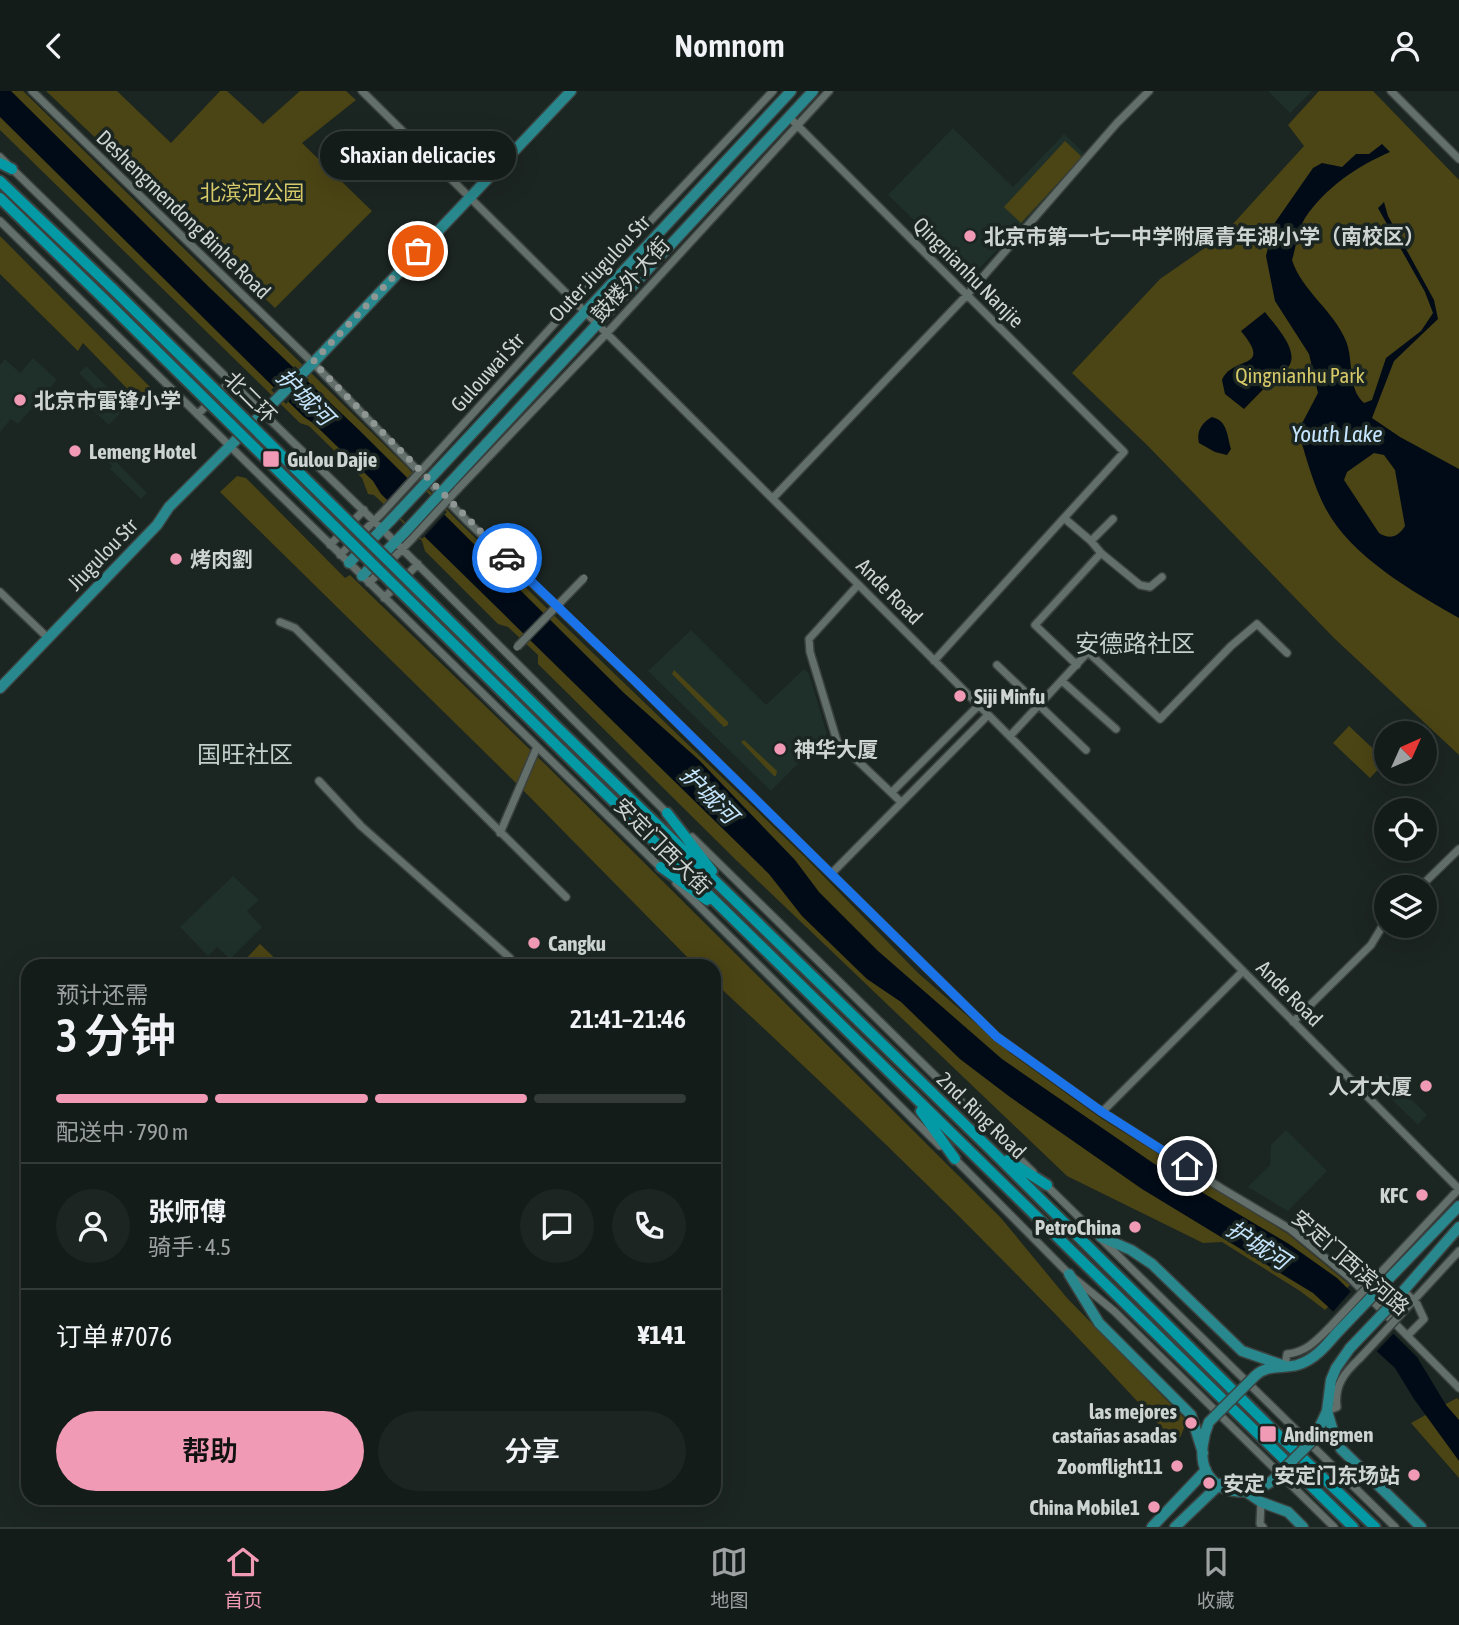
<!DOCTYPE html>
<html lang="zh">
<head>
<meta charset="utf-8">
<style>
	:root { --surface:#141c19; --page:#1d2522; --text:#f1f3f6; --muted:#9da1a2; --line:#333a38; --accent:#f09ab6 }
	body { margin:0; font-family:"Asap Condensed","Noto Sans SC",sans-serif; background:var(--page); color:var(--text); height:100vh; display:flex; flex-direction:column; font-size:26px; white-space:nowrap }
	* { box-sizing:border-box; margin:0 }
	p { font-size:23px; color:var(--muted) }
	.icon { flex:none; width:38px; height:38px; fill:none; stroke:currentColor; stroke-width:2; stroke-linecap:round; stroke-linejoin:round }
	.map { position:relative; flex:1; overflow:hidden }
	.details { position:absolute; left:21px; top:868px; width:700px; height:546px; display:flex; flex-direction:column; background:var(--surface); border-radius:21px; box-shadow:0 7px 28px #0002,0 0 0 2px var(--line) }
	.details>* { flex:none }
	.needle { width:46px; rotate:45deg }
	.buttons { position:absolute; left:1374px; top:630px; display:grid; gap:14px }
	.buttons a { display:grid; place-items:center; width:63px; height:63px; border-radius:50%; background:var(--surface); box-shadow:0 7px 28px #0002,0 0 0 2px var(--line); font-size:35px }
	.pin { position:absolute; display:grid; place-items:center; width:60px; height:60px; color:#fff; margin:-30px; border:4px solid #fff; border-radius:50%; box-shadow:0 2px 7px #0007 }
	.courier { position:absolute; display:grid; place-items:center; width:70px; height:70px; margin:-35px; border:5px solid #1a73e8; border-radius:50%; background:#fff; color:#222; box-shadow:0 2px 9px #0007 }
	.bubble { position:absolute; height:49px; border-radius:24px; background:var(--surface); box-shadow:0 7px 28px #0002,0 0 0 2px var(--line); font-size:23px; font-weight:600; line-height:49px; text-align:center }
	.overview em { font-style:normal; font-weight:600 }
	.overview div { display:flex; flex-direction:column-reverse }
	.overview { display:flex; align-items:center; justify-content:space-between; height:119px; padding:0 35px }
	h1 { font-size:46px; font-weight:600; line-height:52px }
	.bar { display:grid; grid-template-columns:repeat(4,1fr); gap:10px 7px; align-content:center; height:84px; padding:0 35px }
	.bar i { height:9px; border-radius:5px; background:var(--line) }
	.bar .current { background:var(--accent) }
	.bar p { grid-column:span 4 }
	.line { display:flex; align-items:center; gap:18px; padding:0 35px; border-top:2px solid var(--line) }
	.line div { flex:1 }
	.round { display:grid; place-items:center; flex:none; width:74px; height:74px; border-radius:37px; background:var(--page) }
	.primary-button { display:flex; gap:14px; margin-top:auto; padding:14px 35px }
	.primary-button a { flex:1; height:80px; border-radius:42px; background:var(--accent); color:#111; font-size:28px; font-weight:600; line-height:80px; text-align:center }
	.primary-button a+a { background:var(--page); color:var(--text) }
	header { display:flex; justify-content:space-between; align-items:center; height:91px; padding:0 35px; background:var(--surface); font-size:32px; font-weight:600 }
	.tab-bar { display:flex; justify-content:space-around; align-items:center; height:98px; border-top:2px solid var(--line); background:var(--surface); font-size:19px; color:var(--muted) }
	.tab-bar a { display:grid; justify-items:center; gap:4px }
	.tab-bar .current { color:var(--accent) }
	.map>svg:first-child { display:block }
	.built { fill:#1f302a }
	.green { fill:#4b4414 }
	.water { fill:#000b17; fill-rule:evenodd }
	.pier { fill:#1b2521 }
	.lines { fill:none; stroke-linecap:round; stroke-linejoin:round }
	.minor-casing { stroke:#3a413f; stroke-width:10 }
	.major-casing { stroke:#3a413f; stroke-width:13 }
	.highway-casing { stroke:#3a413f; stroke-width:14 }
	.minor { stroke:#636f6a; stroke-width:7 }
	.major { stroke:#29888d; stroke-width:10 }
	.highway { stroke:#0399a5; stroke-width:10 }
	.minor-bridge-casing { stroke:#3a413f; stroke-width:10; stroke-linecap:butt }
	.major-bridge-casing { stroke:#3a413f; stroke-width:13; stroke-linecap:butt }
	.highway-bridge-casing { stroke:#3a413f; stroke-width:14; stroke-linecap:butt }
	.minor-bridge { stroke:#636f6a; stroke-width:7 }
	.major-bridge { stroke:#29888d; stroke-width:10 }
	.highway-bridge { stroke:#0399a5; stroke-width:10 }
	.done { stroke:#8f9794; stroke-width:7; stroke-dasharray:0 12.6 }
	.route { stroke:#1a73e8; stroke-width:9 }
	.poi-dot { fill:#f09ab6; stroke:#1b2521; stroke-width:2.5 }
	.labels { text-anchor:middle; dominant-baseline:central; stroke-width:7; stroke-linejoin:round; paint-order:stroke }
	.park-label { font-size:21px; fill:#d6c969; stroke:#1b2521 }
	.street-label { font-size:21px; fill:#ced4d2; stroke:#1b2521 }
	.poi-label { font-size:21px; font-weight:bold; fill:#ced4d2; stroke:#1b2521; text-anchor:start }
	.water-label { font-size:23px; font-style:italic; fill:#c5e6fe; stroke:#1b2521 }
	.quarter-label { font-size:24px; fill:#c2cfca; stroke:#1b2521 }
</style>
</head>
<body>
<header><svg class="icon" aria-label="back" viewBox="0 0 24 24"><path d="M15 5l-7 7 7 7"/></svg>Nomnom<svg class="icon" aria-label="person" viewBox="0 0 24 24"><circle cx="12" cy="8" r="4"/><path d="M4 21q1-7 8-7t8 7"/></svg></header>
<div class="map">
<svg width="1459" height="1436" viewBox="0 0 1459 1436">
	<rect width="100%" height="100%" fill="#1b2521"/>
	<!-- built -->
	<path class="built" d="M1268 0H1312L1290 22Z
		M953 37 1013 96 1064 43 1087 65 972 185 888 104Z
		M33 267 57 289 18 333 11 328 0 341V274L5 268 20 282Z
		M86 275 127 315 109 334 93 319 104 307 79 282Z
		M104 355 119 370 117 372 147 402 141 408 110 378 112 375 97 361Z
		M691 539 766 614 804 578 809 583 827 643 771 700 648 580Z
		M233 785 259 809 247 820 262 836 230 868 217 856 208 865 180 836Z
		M1386 983 1427 1024 1418 1034 1376 993Z
		M1286 1039 1327 1080 1288 1120 1248 1096 1270 1074 1271 1054Z"/>
	<!-- green -->
	<path class="green" d="M0 0H23L407 376 456 428 570 540 805 766 918 882 1010 962 1102 1028 1288 1143 1350 1194 1325 1219 1300 1200 1222 1151 1203 1152 1067 1085 735 768 538 573V564L508 536 498 533 425 460 422 450 374 404 368 403 362 387 309 335 300 332 0 39Z
		M46 0H117L171 52 220 0H227L263 33 300 0H346L356 9 302 52 372 120 275 217Z
		M1319 0H1373L1459 89V664L1334 547 1148 355 1072 282 1160 188 1222 145 1304 55 1288 34Z
		M1065 50 1082 66 1021 132 1004 116Z
		M0 145 152 298 143 314 83 252 78 260 0 183Z
		M237 385 246 387 345 487 350 484 546 674 1001 1127 1067 1207 1187 1330 1177 1354C1031 1191 874 1040 714 891V875L695 874 513 689 220 401Z
		M674 579 728 631V634L724 636 672 583Z
		M1349 635 1386 670 1370 687 1333 652Z
		M744 649 777 680 776 685H774L741 651Z
		M260 853 283 875H239Z
		M1457 1307 1459 1309V1387L1411 1332Z"/>
	<!-- water -->
	<path class="water" d="M0 0H11L211 198 359 339 624 602 699 669 795 769 819 801 878 860 1002 968 1153 1072 1289 1153 1337 1187 1417 1266 1446 1314 1459 1329V1370L1414 1308 1395 1277 1313 1202 1142 1098 1010 1006 960 968 901 911 867 888 802 825 769 783 381 403 373 390 313 332 304 326 0 26Z
		M1382 53 1390 61C1357 75 1325 97 1305 127 1298 139 1296 156 1292 169 1302 200 1334 220 1346 250 1354 270 1347 297 1364 312L1372 309 1386 267 1421 240 1433 222 1425 201 1378 117 1384 111 1388 125 1434 209 1438 228 1394 270 1372 327 1400 346 1459 378V527C1410 499 1344 462 1321 408 1311 386 1305 362 1298 340L1318 302 1309 263 1275 210 1266 165 1274 133 1313 77 1322 72 1342 76 1356 63H1369ZM1374 362 1384 364 1395 379 1405 435C1398 446 1390 449 1379 442L1344 389 1347 381Z
		M1265 221C1277 237 1310 270 1278 283L1244 318 1225 303 1222 289C1232 264 1274 280 1241 240Z
		M1212 326C1228 330 1227 345 1231 358L1227 364 1215 361 1199 352C1196 341 1202 331 1212 326Z"/>
	<!-- pier -->
	<path class="pier" d="M295 275 309 289 286 313 271 299Z
		M410 384 447 421 422 448 385 412Z
		M1353 1198 1396 1240 1374 1263 1331 1223Z"/>
	<g class="lines">
		<!-- minor casing -->
		<g class="minor-casing">
			<path id="minor" d="M32 0 313 272 468 431 635 590 997 946 1102 1021 1221 1097 1290 1138 1350 1187 1459 1297
				M362 0C730 363 1095 730 1459 1098
				M1391 0 1459 68
				M789 26 1124 361 934 570
				M0 66 374 430 668 723
				M0 130 662 778
				M198 323 231 290
				M428 372 575 210 773 0
				M457 399 607 242 829 0
				M773 407 967 204 1117 32 1149 0
				M1064 427 1091 450
				M330 454 364 419
				M1101 462 1091 450 1113 428
				M340 464 383 421
				M369 492 412 448
				M858 494 809 548 810 561 837 650 901 711
				M0 501 48 547
				M384 507 418 473
				M280 531 295 537 566 806
				M997 574 1086 659
				M1077 574 1035 534 1101 462 1140 494 1150 496 1162 486
				M1062 590 1116 638
				M1010 645 1088 561 1160 628 1231 555 1257 533 1287 562
				M319 690 361 735 510 867
				M892 701 978 615
				M500 742 537 656
				M692 746 1033 1081
				M831 783 988 624
				M676 792 940 1055
				M1420 796 1459 758
				M1293 931 1371 854 1386 829
				M1102 1021 1243 880
				M952 1065 1069 1183 1114 1220 1334 1436
				M1044 1092 1395 1436
				M1335 1175C1354 1173 1362 1173 1377 1186
				M1370 1193 1459 1098
				M1403 1199 1417 1213 1424 1228 1408 1244
				M1401 1223 1459 1160
				M1285 1275 1287 1263C1306 1261 1316 1250 1329 1237
				M1327 1320 1337 1316C1334 1294 1345 1281 1360 1267
				M1261 1411 1260 1433 1263 1436"/>
		</g>
		<!-- major casing -->
		<g class="major-casing">
			<path id="major" d="M437 380 791 0
				M450 392 813 0
				M349 472 391 429
				M362 485 405 441
				M0 597 157 434 169 416 313 272 571 0
				M1101 1146 1131 1159 1152 1173 1242 1260 1285 1275
				M1069 1183 1099 1232 1191 1324 1203 1362
				M1377 1200 1459 1115
				M1391 1214 1459 1136
				M1255 1285C1267 1273 1282 1278 1297 1274 1314 1269 1325 1256 1336 1243
				M1327 1320 1333 1340 1341 1358 1421 1436
				M1209 1331C1203 1345 1199 1365 1206 1380 1220 1407 1254 1405 1273 1389
				M1314 1348 1327 1320 1331 1289 1336 1277 1350 1257
				M1248 1402 1261 1411 1288 1421 1303 1436
				M1152 1436 1206 1379
				M1175 1436 1220 1393"/>
		</g>
		<!-- highway casing -->
		<g class="highway-casing">
			<path id="highway" d="M0 72 12 78
				M0 90 112 197
				M0 107 104 208
				M562 641 990 1058 1270 1336 1375 1436
				M553 651 1353 1436
				M667 722 712 780
				M661 776 707 809
				M921 1020 955 1068
				M1008 1069 1047 1094"/>
		</g>
		<!-- minor -->
		<use href="#minor" class="minor"/>
		<!-- major -->
		<use href="#major" class="major"/>
		<!-- highway -->
		<use href="#highway" class="highway"/>
		<!-- minor-bridge casing -->
		<g class="minor-bridge-casing">
			<path id="minor-bridge" d="M383 421 428 372
				M412 448 457 399
				M517 556 584 487
				M1329 1237 1370 1193
				M1360 1267 1401 1223"/>
		</g>
		<!-- major-bridge casing -->
		<g class="major-bridge-casing">
			<path id="major-bridge" d="M391 429 437 380
				M405 441 450 392
				M1336 1243 1377 1200
				M1350 1257 1391 1214
				M1209 1331 1255 1285
				M1273 1389 1314 1348"/>
		</g>
		<!-- highway-bridge casing -->
		<g class="highway-bridge-casing">
			<path id="highway-bridge" d="M112 197 562 641
				M104 208 553 651"/>
		</g>
		<!-- minor-bridge -->
		<use href="#minor-bridge" class="minor-bridge"/>
		<!-- major-bridge -->
		<use href="#major-bridge" class="major-bridge"/>
		<!-- highway-bridge -->
		<use href="#highway-bridge" class="highway-bridge"/>
	</g>
	<g class="lines">
		<!-- done -->
		<path class="done" d="M418 160 313 271 507 467"/>
		<!-- route -->
		<path class="route" d="M507 467 635 590 997 946 1102 1021 1187 1075"/>
	</g>
	<!-- markers -->
	<g class="poi-dot">
		<circle cx="970" cy="145" r="7"/>
		<circle cx="20" cy="309" r="7"/>
		<circle cx="75" cy="360" r="7"/>
		<rect x="262" y="359" width="18" height="18" rx="3.5"/>
		<circle cx="176" cy="468" r="7"/>
		<circle cx="960" cy="605" r="7"/>
		<circle cx="780" cy="658" r="7"/>
		<circle cx="534" cy="852" r="7"/>
		<circle cx="1426" cy="995" r="7"/>
		<circle cx="1422" cy="1104" r="7"/>
		<circle cx="1135" cy="1136" r="7"/>
		<circle cx="1191" cy="1332" r="7"/>
		<rect x="1259" y="1334" width="18" height="18" rx="3.5"/>
		<circle cx="1177" cy="1375" r="7"/>
		<circle cx="1414" cy="1384" r="7"/>
		<circle cx="1209" cy="1392" r="7"/>
		<circle cx="1154" cy="1416" r="7"/>
	</g>
	<g class="labels">
		<!-- park labels -->
		<g class="park-label">
			<text x="252" y="101">北滨河公园</text>
			<text x="1300" y="284">Qingnianhu Park</text>
		</g>
		<!-- street labels -->
		<g class="street-label">
			<text transform="translate(184 123) rotate(44)">Deshengmendong Binhe Road</text>
			<text transform="translate(599 177) rotate(-47)">Outer Jiugulou Str</text>
			<text transform="translate(969 181) rotate(45)">Qingnianhu Nanjie</text>
			<text transform="translate(630 188) rotate(-48)">鼓楼外大街</text>
			<text transform="translate(487 281) rotate(-48)">Gulouwai Str</text>
			<text transform="translate(251 306) rotate(45)">北二环</text>
			<text transform="translate(102 463) rotate(-46)">Jiugulou Str</text>
			<text transform="translate(890 500) rotate(45)">Ande Road</text>
			<text transform="translate(663 755) rotate(45)">安定门西大街</text>
			<text transform="translate(1290 902) rotate(45)">Ande Road</text>
			<text transform="translate(982 1024) rotate(44)">2nd. Ring Road</text>
			<text transform="translate(1351 1171) rotate(41)">安定门西滨河路</text>
		</g>
		<!-- poi labels -->
		<g class="poi-label">
			<text x="984" y="145">北京市第一七一中学附属青年湖小学（南校区）</text>
			<text x="34" y="309">北京市雷锋小学</text>
			<text x="89" y="360">Lemeng Hotel</text>
			<text x="287" y="368">Gulou Dajie</text>
			<text x="190" y="468">烤肉劉</text>
			<text x="974" y="605">Siji Minfu</text>
			<text x="794" y="658">神华大厦</text>
			<text x="548" y="852">Cangku</text>
			<text x="1412" y="995" text-anchor="end">人才大厦</text>
			<text x="1408" y="1104" text-anchor="end">KFC</text>
			<text x="1121" y="1136" text-anchor="end">PetroChina</text>
			<text x="1177" y="1320" text-anchor="end">las mejores<tspan x="1177" dy="24">castañas asadas</tspan></text>
			<text x="1284" y="1343">Andingmen</text>
			<text x="1163" y="1375" text-anchor="end">Zoomflight11</text>
			<text x="1400" y="1384" text-anchor="end">安定门东场站</text>
			<text x="1223" y="1392">安定</text>
			<text x="1140" y="1416" text-anchor="end">China Mobile1</text>
		</g>
		<!-- water labels -->
		<g class="water-label">
			<text transform="translate(305 306) rotate(45)">护城河</text>
			<text x="1337" y="343">Youth Lake</text>
			<text transform="translate(709 704) rotate(45)">护城河</text>
			<text transform="translate(1258 1154) rotate(33)">护城河</text>
		</g>
		<!-- quarter labels -->
		<g class="quarter-label">
			<text x="1135" y="552">安德路社区</text>
			<text x="245" y="663">国旺社区</text>
		</g>
	</g>
</svg>
<div class="buttons">
<a><svg class="needle" viewBox="-14 -14 28 28"><path d="M0-13l5 13h-10z" fill="#e53935"/><path d="M0 13l5-13h-10z" fill="#9da1a2"/></svg></a>
<a><svg class="icon" aria-label="locate" viewBox="0 0 24 24"><circle cx="12" cy="12" r="6"/><path d="M12 2v4M12 18v4M2 12h4M18 12h4"/></svg></a>
<a><svg class="icon" aria-label="layers" viewBox="0 0 24 24"><path d="M12 4l9 5-9 5-9-5zM3 14l9 5 9-5"/></svg></a>
</div>
<div class="pin" style="left:418px;top:160px;background:#ea580c"><svg class="icon" aria-label="bag" viewBox="0 0 24 24"><path d="M5 8h14l-1 12H6zM9 8a3 3 0 0 1 6 0"/></svg></div>
<div class="pin" style="left:1187px;top:1075px;background:#1f2937"><svg class="icon" aria-label="home" viewBox="0 0 24 24"><path d="M3 11l9-7 9 7M6 9v11h12V9"/></svg></div>
<div class="courier" style="left:507px;top:467px"><svg class="icon" aria-label="car" viewBox="0 0 24 24"><path d="M5 17H2v-5l4-1 3-4h7l3 4 3 1v5h-3M9 17h6M6 11h13"/><circle cx="7" cy="17" r="2"/><circle cx="17" cy="17" r="2"/></svg></div>
<div class="bubble" style="left:320px;top:40px;width:196px">Shaxian delicacies</div>
<section class="details">
<div class="overview"><div><h1>3 分钟</h1><p>预计还需</p></div><em>21:41–21:46</em></div>
<div class="bar"><i class="current"></i><i class="current"></i><i class="current"></i><i></i><p>配送中 · 790 m</p></div>
<div class="line" style="height:126px"><a class="round"><svg class="icon" aria-label="person" viewBox="0 0 24 24"><circle cx="12" cy="8" r="4"/><path d="M4 21q1-7 8-7t8 7"/></svg></a><div><b>张师傅</b><p>骑手 · 4.5</p></div><a class="round"><svg class="icon" aria-label="chat" viewBox="0 0 24 24"><path d="M4 5h16v11H9l-5 4z"/></svg></a><a class="round"><svg class="icon" aria-label="phone" viewBox="0 0 24 24"><path d="M5 4h4l2 5-3 2q2 4 5 5l2-3 5 2v4C11 20 4 13 5 4z"/></svg></a></div>
<div class="line" style="height:91px"><div>订单 #7076</div><b>¥141</b></div>
<div class="primary-button"><a>帮助</a><a>分享</a></div>
</section>
</div>
<nav class="tab-bar">
<a class="current"><svg class="icon" aria-label="home" viewBox="0 0 24 24"><path d="M3 11l9-7 9 7M6 9v11h12V9"/></svg>首页</a>
<a><svg class="icon" aria-label="map" viewBox="0 0 24 24"><path d="M3 6l6-2 6 2 6-2v14l-6 2-6-2-6 2zM9 4v14M15 6v14"/></svg>地图</a>
<a><svg class="icon" aria-label="saved" viewBox="0 0 24 24"><path d="M7 4h10v16l-5-4-5 4z"/></svg>收藏</a>
</nav>
</body>
</html>
